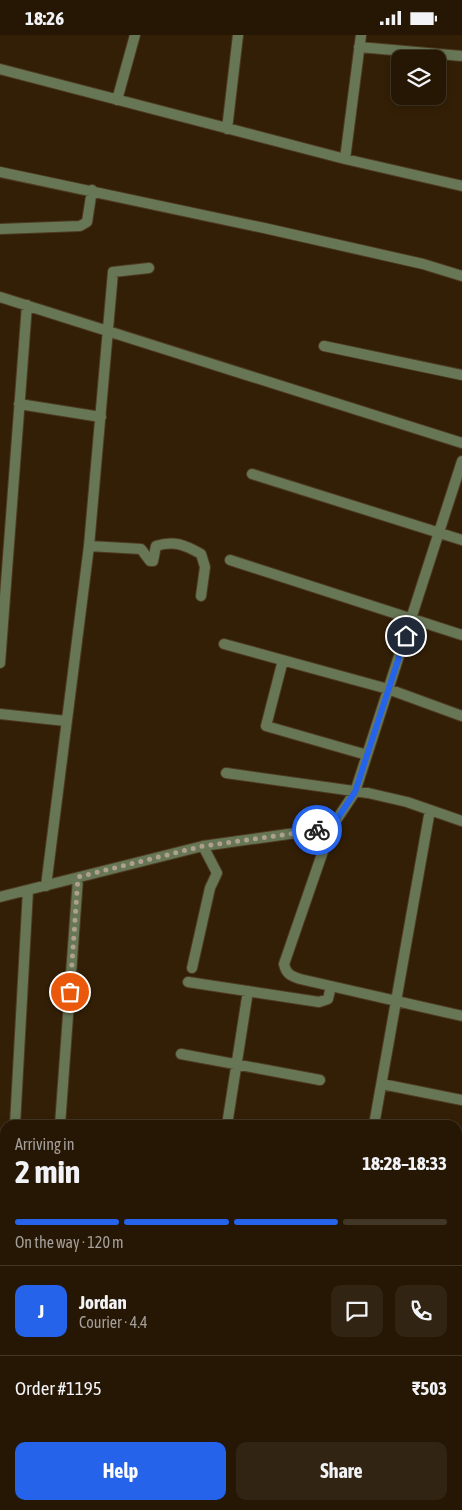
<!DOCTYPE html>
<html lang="en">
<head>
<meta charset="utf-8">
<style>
	:root { --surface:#261704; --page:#322413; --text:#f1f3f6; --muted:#a49f9a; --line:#423626; --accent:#2563eb }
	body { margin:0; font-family:"Asap Condensed",sans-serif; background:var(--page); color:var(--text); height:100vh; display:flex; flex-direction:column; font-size:19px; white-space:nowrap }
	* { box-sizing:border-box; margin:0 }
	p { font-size:16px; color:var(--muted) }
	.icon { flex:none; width:28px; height:28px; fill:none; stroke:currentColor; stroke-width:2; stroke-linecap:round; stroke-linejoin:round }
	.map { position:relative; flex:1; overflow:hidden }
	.drawer { position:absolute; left:0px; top:1085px; width:462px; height:390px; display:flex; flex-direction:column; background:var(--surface); border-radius:15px 15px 0 0; box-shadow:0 2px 8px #0003,0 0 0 1px var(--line) }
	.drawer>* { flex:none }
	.controls { position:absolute; left:391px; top:15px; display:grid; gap:10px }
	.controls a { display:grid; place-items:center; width:55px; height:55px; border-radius:10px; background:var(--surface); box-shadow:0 2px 8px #0003,0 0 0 1px var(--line); font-size:25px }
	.pin { position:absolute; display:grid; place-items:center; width:42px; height:42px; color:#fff; margin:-21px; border:2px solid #fff; border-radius:50%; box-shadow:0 1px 5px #0007 }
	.courier { position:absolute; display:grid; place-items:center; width:50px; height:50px; margin:-25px; border:4px solid #2563eb; border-radius:50%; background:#fff; color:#222; box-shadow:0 1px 6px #0007 }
	.summary em { font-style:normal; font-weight:700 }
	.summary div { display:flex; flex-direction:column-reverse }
	.summary { display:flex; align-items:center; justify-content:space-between; height:85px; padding:0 15px }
	h1 { font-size:32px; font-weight:700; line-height:38px }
	.bar { display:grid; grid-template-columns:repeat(4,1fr); gap:8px 5px; align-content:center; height:60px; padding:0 15px }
	.bar i { height:6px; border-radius:4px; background:var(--line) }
	.bar .current { background:var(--accent) }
	.bar p { grid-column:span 4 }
	.line { display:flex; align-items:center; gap:12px; padding:0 15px; border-top:1px solid var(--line) }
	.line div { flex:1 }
	.round { display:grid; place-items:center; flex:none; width:52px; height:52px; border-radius:10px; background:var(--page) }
	.cta { display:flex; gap:10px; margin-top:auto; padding:10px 15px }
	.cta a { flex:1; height:58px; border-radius:10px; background:var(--accent); color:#fff; font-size:20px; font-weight:700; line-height:58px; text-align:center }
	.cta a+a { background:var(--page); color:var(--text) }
	.status { display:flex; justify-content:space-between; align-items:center; height:35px; padding:0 25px; background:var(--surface); direction:ltr }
	.status svg { height:14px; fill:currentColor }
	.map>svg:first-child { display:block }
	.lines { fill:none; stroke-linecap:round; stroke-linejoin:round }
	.street-casing { stroke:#4e3b23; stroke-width:12 }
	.street { stroke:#677756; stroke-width:10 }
	.done { stroke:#af9f8d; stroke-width:5; stroke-dasharray:0 9 }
	.route { stroke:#2563eb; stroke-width:6 }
</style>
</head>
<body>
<div class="status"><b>18:26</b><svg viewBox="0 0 49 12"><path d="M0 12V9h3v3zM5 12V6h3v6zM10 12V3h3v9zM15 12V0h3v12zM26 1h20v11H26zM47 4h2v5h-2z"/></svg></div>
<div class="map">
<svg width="462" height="1475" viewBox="0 0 462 1475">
	<rect width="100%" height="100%" fill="#331f06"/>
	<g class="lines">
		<!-- street casing -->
		<g class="street-casing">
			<path id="street" d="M359 12 462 21
				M0 34 345 124 462 151
				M117 65 135 0
				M227 94 238 0
				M345 124 361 0
				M0 137 264 193 423 229 462 241
				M0 194 80 191 87 187 92 155
				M0 262 462 408
				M324 311 462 340
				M19 369 101 382
				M462 426 355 757 331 793 284 929C286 939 291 941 300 944L462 981
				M252 439 462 505
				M89 511 141 514 150 526H153L156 511C174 505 185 510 201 519L205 532 201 561
				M230 525 462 600
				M224 609 388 654 462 681
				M283 625 266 691 367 720
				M0 628 27 270
				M0 679 66 686
				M226 738 368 758 407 767 462 786
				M46 851 89 511 113 237 149 233
				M0 862 203 811
				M192 933 210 853 217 838 203 811 331 793
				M188 947 319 967 328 964 331 951
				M181 1019 320 1045
				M382 1049 462 1065
				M15 1090 28 855
				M60 1090 78 843
				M227 1090 248 956
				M374 1090 430 775
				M0 1132H5
				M458 1147 462 1148
				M458 1229 462 1230
				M458 1284 462 1285
				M458 1336 462 1337
				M0 1362 5 1272
				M0 1382 5 1381
				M0 1463H5
				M458 1467 462 1468
				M34 1470V1475
				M175 1474 178 1475
				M360 1475 361 1470"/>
		</g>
		<!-- street -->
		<use href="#street" class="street"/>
	</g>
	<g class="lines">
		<!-- done -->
		<path class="done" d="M70 957 78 842 203 811 317 795"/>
		<!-- route -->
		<path class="route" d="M317 795 331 793 355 757 406 601"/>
	</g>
</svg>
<div class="controls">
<a><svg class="icon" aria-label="layers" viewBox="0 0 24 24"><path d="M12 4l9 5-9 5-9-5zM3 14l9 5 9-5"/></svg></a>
</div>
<div class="pin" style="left:70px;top:957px;background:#ea580c"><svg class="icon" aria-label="bag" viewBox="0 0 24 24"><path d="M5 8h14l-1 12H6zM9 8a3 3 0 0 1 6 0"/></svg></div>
<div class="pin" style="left:406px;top:601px;background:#1f2937"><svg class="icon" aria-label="home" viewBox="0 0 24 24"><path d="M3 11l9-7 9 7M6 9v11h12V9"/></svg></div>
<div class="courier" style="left:317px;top:795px"><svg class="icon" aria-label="bike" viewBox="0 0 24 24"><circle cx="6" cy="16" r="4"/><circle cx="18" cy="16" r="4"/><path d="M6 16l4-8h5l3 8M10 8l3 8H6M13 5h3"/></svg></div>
<section class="drawer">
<div class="summary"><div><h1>2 min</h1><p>Arriving in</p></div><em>18:28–18:33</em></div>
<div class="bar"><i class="current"></i><i class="current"></i><i class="current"></i><i></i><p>On the way · 120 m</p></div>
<div class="line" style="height:90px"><b class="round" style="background:var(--accent);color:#fff">J</b><div><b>Jordan</b><p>Courier · 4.4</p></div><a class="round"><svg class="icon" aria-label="chat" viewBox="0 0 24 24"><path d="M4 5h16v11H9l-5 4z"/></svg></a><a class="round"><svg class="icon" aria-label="phone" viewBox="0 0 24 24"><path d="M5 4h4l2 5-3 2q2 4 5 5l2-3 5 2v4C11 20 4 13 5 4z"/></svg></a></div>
<div class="line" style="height:65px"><div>Order #1195</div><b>₹503</b></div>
<div class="cta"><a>Help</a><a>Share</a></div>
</section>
</div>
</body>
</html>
